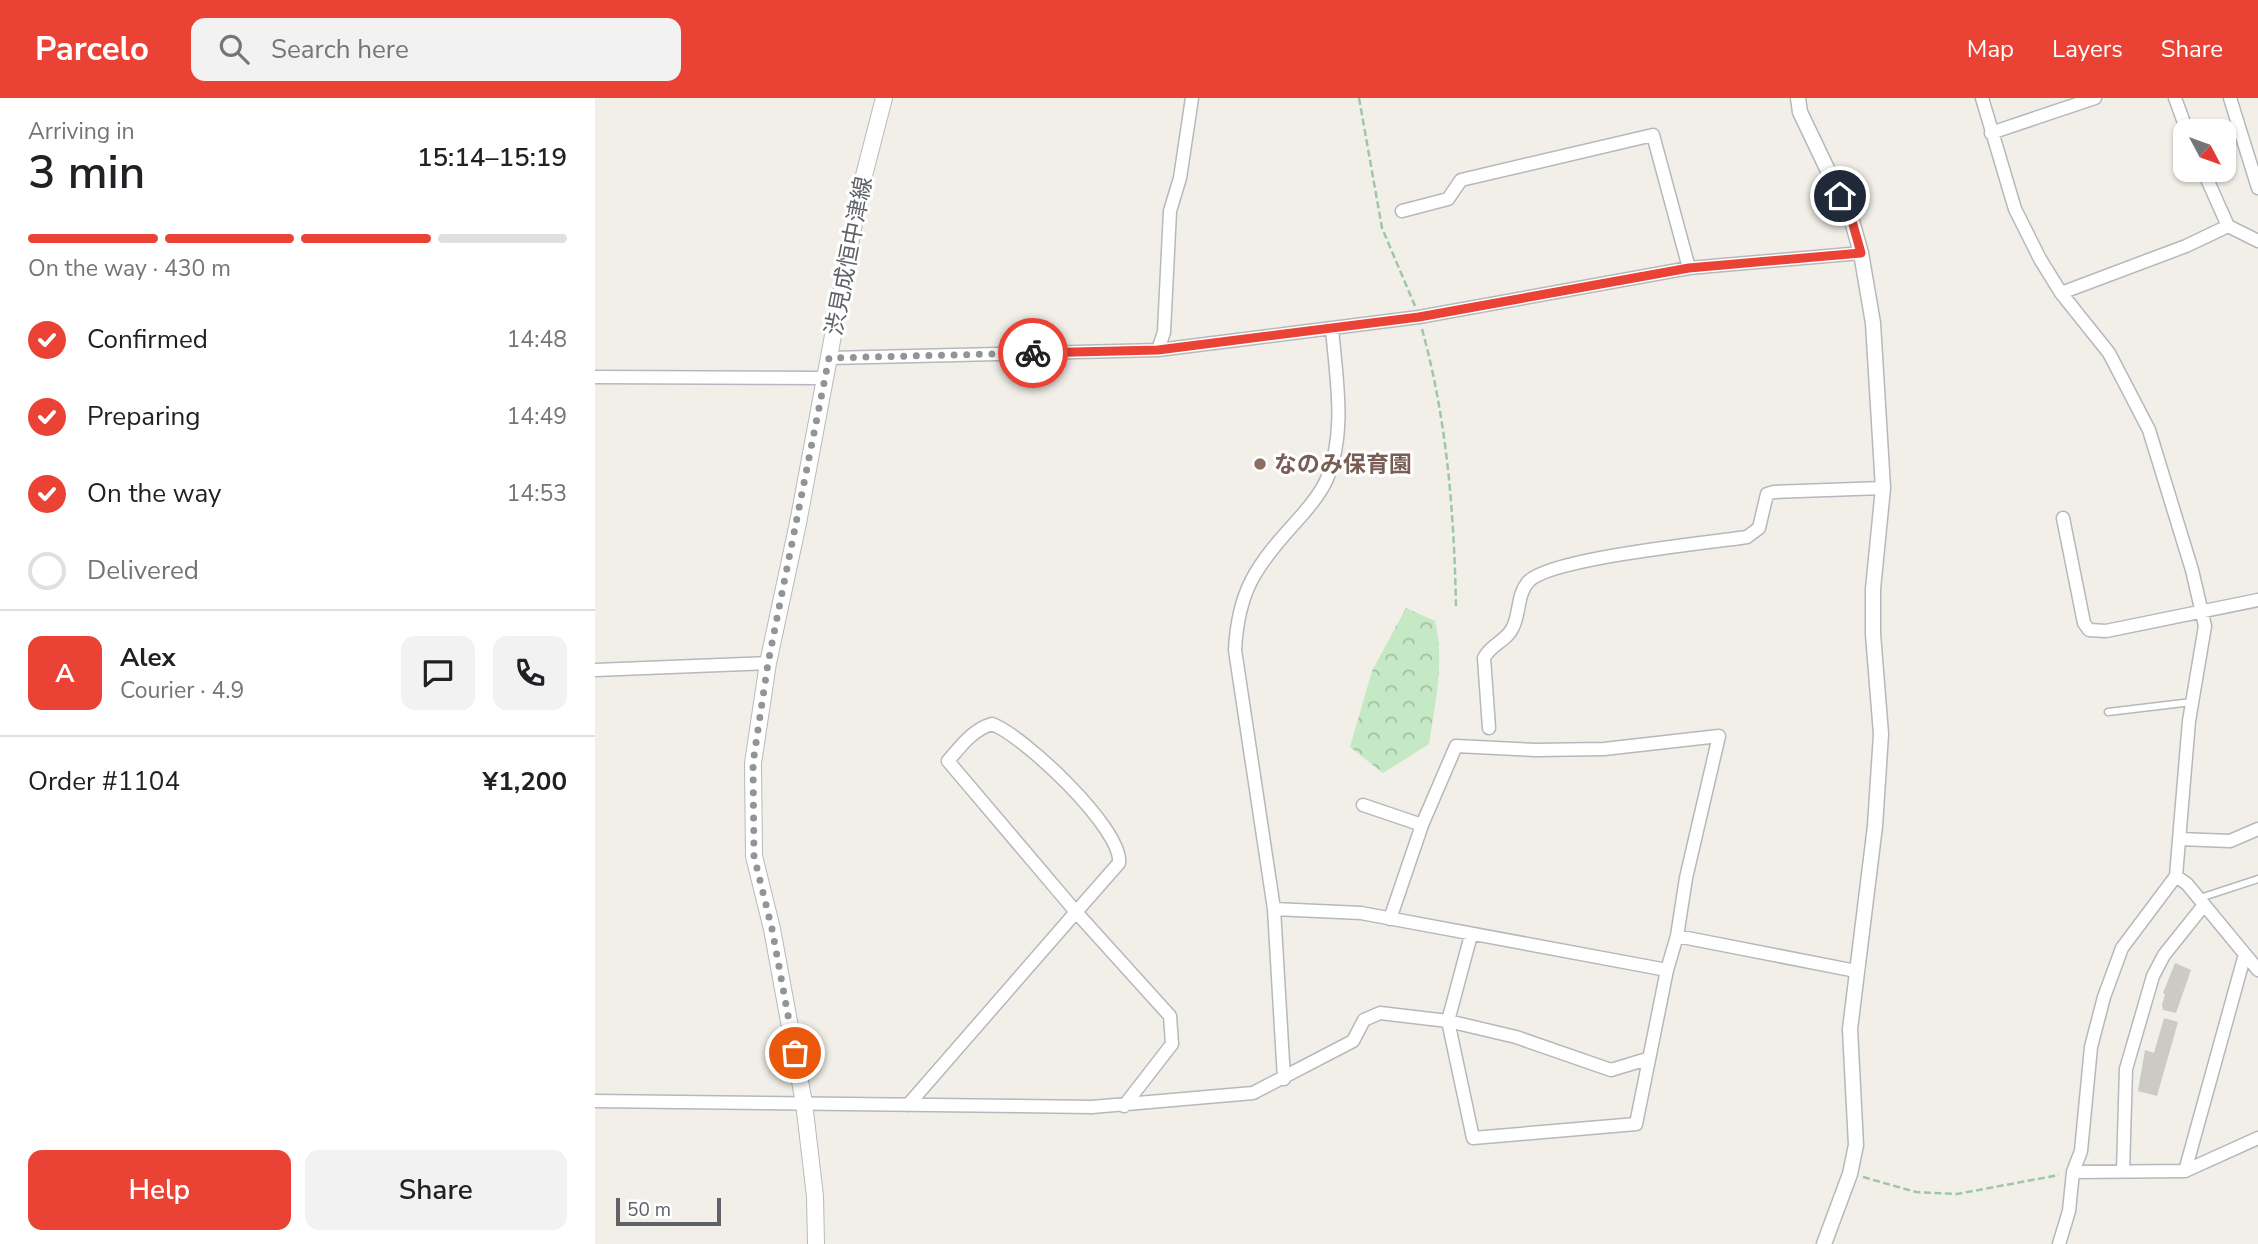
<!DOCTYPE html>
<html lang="en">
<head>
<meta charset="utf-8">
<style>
	:root { --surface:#fff; --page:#f2f2f2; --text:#202124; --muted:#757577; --line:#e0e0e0; --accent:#ea4335 }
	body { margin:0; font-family:"Nunito Sans","Noto Sans JP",sans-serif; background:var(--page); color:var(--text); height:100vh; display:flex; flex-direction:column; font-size:26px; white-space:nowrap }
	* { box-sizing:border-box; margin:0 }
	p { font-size:23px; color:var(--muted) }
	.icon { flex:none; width:38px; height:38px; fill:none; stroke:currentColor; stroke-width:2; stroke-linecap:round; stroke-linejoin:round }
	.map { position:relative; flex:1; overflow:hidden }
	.sheet { display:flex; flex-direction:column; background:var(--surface); width:595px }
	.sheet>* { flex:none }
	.needle { width:46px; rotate:131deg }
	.fabs { position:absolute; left:1578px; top:21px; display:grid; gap:14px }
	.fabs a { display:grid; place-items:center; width:63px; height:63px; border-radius:14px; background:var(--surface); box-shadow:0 2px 5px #0004; font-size:35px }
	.scale { position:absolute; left:21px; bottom:18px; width:105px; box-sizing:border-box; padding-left:7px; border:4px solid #5f6368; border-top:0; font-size:19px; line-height:24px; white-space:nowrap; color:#5f6368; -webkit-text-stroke:5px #fff; paint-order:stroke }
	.pin { position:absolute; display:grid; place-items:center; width:60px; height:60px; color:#fff; margin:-30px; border:4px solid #fff; border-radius:50%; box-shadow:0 2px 7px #0007 }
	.courier { position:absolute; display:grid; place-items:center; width:70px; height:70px; margin:-35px; border:5px solid #ea4335; border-radius:50%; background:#fff; color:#222; box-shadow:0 2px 9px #0007 }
	.overview em { font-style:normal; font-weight:600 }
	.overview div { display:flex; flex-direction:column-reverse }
	.overview { display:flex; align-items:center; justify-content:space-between; height:119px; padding:0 28px }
	h1 { font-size:46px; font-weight:600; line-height:52px }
	.bar { display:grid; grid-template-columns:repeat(4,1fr); gap:10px 7px; align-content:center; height:84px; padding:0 28px }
	.bar i { height:9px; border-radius:5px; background:var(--line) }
	.bar .on { background:var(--accent) }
	.bar p { grid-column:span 4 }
	.line { display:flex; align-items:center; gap:18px; padding:0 28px; border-top:2px solid var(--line) }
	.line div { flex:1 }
	.round { display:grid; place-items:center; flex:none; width:74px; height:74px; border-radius:14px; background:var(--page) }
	ol { padding:0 28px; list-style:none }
	li { display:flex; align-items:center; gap:21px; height:77px }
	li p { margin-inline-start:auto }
	li .icon { padding:7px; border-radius:50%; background:var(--accent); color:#fff; stroke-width:4 }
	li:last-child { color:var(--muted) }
	li i { width:38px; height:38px; border:4px solid var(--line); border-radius:50% }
	.primary-button { display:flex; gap:14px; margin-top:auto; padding:14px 28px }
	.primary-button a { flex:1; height:80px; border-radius:14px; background:var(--accent); color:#fff; font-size:28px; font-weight:600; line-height:80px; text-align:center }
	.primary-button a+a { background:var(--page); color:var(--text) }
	header { display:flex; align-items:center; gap:42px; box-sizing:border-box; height:98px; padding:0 35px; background:var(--accent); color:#fff }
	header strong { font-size:33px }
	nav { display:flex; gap:38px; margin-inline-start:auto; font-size:24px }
	.search { width:490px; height:63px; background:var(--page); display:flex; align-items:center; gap:18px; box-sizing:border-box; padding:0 24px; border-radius:14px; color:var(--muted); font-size:26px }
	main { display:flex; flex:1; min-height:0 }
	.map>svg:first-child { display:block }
	.forest { fill:url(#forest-crowns) }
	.building { fill:#cccac5 }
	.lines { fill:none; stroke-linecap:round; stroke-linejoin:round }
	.service-casing { stroke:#b5b8bc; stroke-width:9 }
	.minor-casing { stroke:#b5b8bc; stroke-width:15 }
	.tertiary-casing { stroke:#b5b8bc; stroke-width:17 }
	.secondary-casing { stroke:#b6babf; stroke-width:18 }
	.path { stroke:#9cc7a9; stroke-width:2.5; stroke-dasharray:7 3.5; stroke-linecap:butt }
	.service { stroke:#fff; stroke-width:6 }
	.minor { stroke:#fff; stroke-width:12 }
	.tertiary { stroke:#fff; stroke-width:14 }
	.secondary { stroke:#fff; stroke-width:16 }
	.done { stroke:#929495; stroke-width:7; stroke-dasharray:0 12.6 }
	.route { stroke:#ea4335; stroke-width:9 }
	.education-dot { fill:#8d6e63; stroke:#fff; stroke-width:2.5 }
	.labels { text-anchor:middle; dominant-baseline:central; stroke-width:6; stroke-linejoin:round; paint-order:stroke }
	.street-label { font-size:23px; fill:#5f6368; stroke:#fff }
	.education-label { font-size:23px; font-weight:bold; fill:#785e54; stroke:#fff; text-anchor:start }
</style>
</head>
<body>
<header>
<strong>Parcelo</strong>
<div class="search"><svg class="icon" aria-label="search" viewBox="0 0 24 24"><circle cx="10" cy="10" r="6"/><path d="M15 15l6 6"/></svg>Search here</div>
<nav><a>Map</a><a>Layers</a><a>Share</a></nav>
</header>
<main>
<section class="sheet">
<div class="overview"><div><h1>3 min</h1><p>Arriving in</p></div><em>15:14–15:19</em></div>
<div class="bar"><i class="on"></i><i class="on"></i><i class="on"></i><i></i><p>On the way · 430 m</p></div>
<ol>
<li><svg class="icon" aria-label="check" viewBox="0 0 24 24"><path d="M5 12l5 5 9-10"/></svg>Confirmed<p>14:48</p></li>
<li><svg class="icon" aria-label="check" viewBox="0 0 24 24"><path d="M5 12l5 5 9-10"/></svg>Preparing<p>14:49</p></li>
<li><svg class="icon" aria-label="check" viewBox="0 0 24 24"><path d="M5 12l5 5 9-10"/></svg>On the way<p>14:53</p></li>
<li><i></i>Delivered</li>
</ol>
<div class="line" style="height:126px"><b class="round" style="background:var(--accent);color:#fff">A</b><div><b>Alex</b><p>Courier · 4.9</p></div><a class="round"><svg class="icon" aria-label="chat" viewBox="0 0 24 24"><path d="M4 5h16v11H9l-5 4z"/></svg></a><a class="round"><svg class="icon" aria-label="phone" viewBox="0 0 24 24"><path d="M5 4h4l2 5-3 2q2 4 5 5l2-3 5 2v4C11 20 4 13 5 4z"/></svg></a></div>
<div class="line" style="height:91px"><div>Order #1104</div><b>¥1,200</b></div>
<div class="primary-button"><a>Help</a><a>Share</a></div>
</section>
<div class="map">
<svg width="1663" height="1146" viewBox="0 0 1663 1146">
	<defs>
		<pattern id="forest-crowns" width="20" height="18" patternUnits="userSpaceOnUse" patternTransform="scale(1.75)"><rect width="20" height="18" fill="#c5e8c5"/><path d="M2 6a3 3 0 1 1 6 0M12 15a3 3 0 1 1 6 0" fill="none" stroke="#a3c0a4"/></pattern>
	</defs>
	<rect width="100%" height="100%" fill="#f1efe8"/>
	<!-- forest -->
	<path class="forest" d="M811 510 840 523C850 564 840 605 834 646L788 675 755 649 777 573Z"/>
	<!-- building -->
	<path class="building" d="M1580 865 1596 872 1581 915 1568 912 1567 907 1570 896 1568 895Z
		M1569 920 1583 924 1562 998 1543 993 1550 952 1559 955Z"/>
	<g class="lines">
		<!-- service casing -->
		<g class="service-casing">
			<path id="service" d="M1513 614 1597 604
				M1605 800 1663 781"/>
		</g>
		<!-- minor casing -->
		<g class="minor-casing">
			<path id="minor" d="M1387 0 1420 111 1445 161 1466 195 1514 255 1554 332 1597 472 1610 528 1594 623 1581 778 1527 850 1509 899 1496 949 1486 1053 1478 1074 1474 1113 1464 1146
				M1580 0 1592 33
				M1635 0 1663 90
				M1396 35 1500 0
				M1608 72 1633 128 1663 143
				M807 113 853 101 866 82 1058 37 1094 170
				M1466 195 1591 148 1633 128
				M563 252 569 234 575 113 585 80 597 0
				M235 260 563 252 824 219 1094 170 1266 155
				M0 279 230 280
				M1468 420 1489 525 1494 532 1511 533 1663 502
				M0 572 173 565
				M397 626C428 637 528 731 524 765L481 814 353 663C366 648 377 632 397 626Z
				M894 630 889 560C896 546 912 543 918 529 925 515 922 497 933 484 954 460 1113 445 1152 439L1164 430 1172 396 1179 394 1288 390
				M768 707 827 727
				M1584 741 1635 743 1663 731
				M1581 778 1592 786 1663 872
				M679 811 766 815 1072 872
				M795 821 827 727 861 648 941 652 1009 651 1124 638 1091 780 1082 838 1072 872 1041 1026 878 1040 853 923 876 837
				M1082 838 1261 873
				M689 981 679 811 640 552C643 493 661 468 699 426 711 413 724 398 731 383 752 335 741 280 737 230
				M0 1003 497 1009 658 995 758 943 769 922 785 915 853 923 921 939 1016 972 1052 961
				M313 1007 481 814 575 918 577 946 529 1008
				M1528 1073 1531 971 1558 878 1569 857 1609 807
				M1590 1073 1650 856
				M1478 1074 1590 1073 1663 1040"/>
		</g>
		<!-- tertiary casing -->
		<g class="tertiary-casing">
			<path id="tertiary" d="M1203 0 1205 14 1257 123 1266 155 1278 225 1288 390 1278 491V536L1286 636 1280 728 1255 931 1261 1047 1255 1076 1229 1146"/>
		</g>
		<!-- secondary casing -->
		<g class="secondary-casing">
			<path id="secondary" d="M221 1146 220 1098 209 1005 177 831 159 758 158 665 173 565 203 425 265 93 289 0"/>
		</g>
		<!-- path -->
		<path class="path" d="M764 0 787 130 820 208
			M827 231C852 322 859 414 861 508
			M1268 1079 1321 1094 1362 1096 1464 1077"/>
		<!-- service -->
		<use href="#service" class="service"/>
		<!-- minor -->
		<use href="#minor" class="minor"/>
		<!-- tertiary -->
		<use href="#tertiary" class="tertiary"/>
		<!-- secondary -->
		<use href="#secondary" class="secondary"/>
	</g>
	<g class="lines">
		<!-- done -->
		<path class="done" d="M200 955 177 831 159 758 158 665 173 565 234 260 438 255"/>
		<!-- route -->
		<path class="route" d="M438 255 563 252 824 219 1094 170 1266 155 1257 123 1245 98"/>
	</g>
	<!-- markers -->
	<circle class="education-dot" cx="665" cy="366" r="7"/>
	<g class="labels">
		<!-- street labels -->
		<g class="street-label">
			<text transform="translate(254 158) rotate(-79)">渋見成恒中津線</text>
		</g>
		<!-- education labels -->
		<g class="education-label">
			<text x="679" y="366">なのみ保育園</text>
		</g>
	</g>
</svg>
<div class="fabs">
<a><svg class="needle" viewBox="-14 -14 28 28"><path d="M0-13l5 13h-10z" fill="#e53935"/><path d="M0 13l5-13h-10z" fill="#757577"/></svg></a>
</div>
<div class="scale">50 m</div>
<div class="pin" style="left:200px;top:955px;background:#ea580c"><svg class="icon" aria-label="bag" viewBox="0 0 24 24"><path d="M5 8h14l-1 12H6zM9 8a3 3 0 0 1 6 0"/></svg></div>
<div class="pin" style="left:1245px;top:98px;background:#1f2937"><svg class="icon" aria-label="home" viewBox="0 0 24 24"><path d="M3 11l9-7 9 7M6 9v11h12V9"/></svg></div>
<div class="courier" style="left:438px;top:255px"><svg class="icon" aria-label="bike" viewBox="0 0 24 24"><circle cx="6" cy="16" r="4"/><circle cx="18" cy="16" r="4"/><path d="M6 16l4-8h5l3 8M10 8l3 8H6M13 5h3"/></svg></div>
</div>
</main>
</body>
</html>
